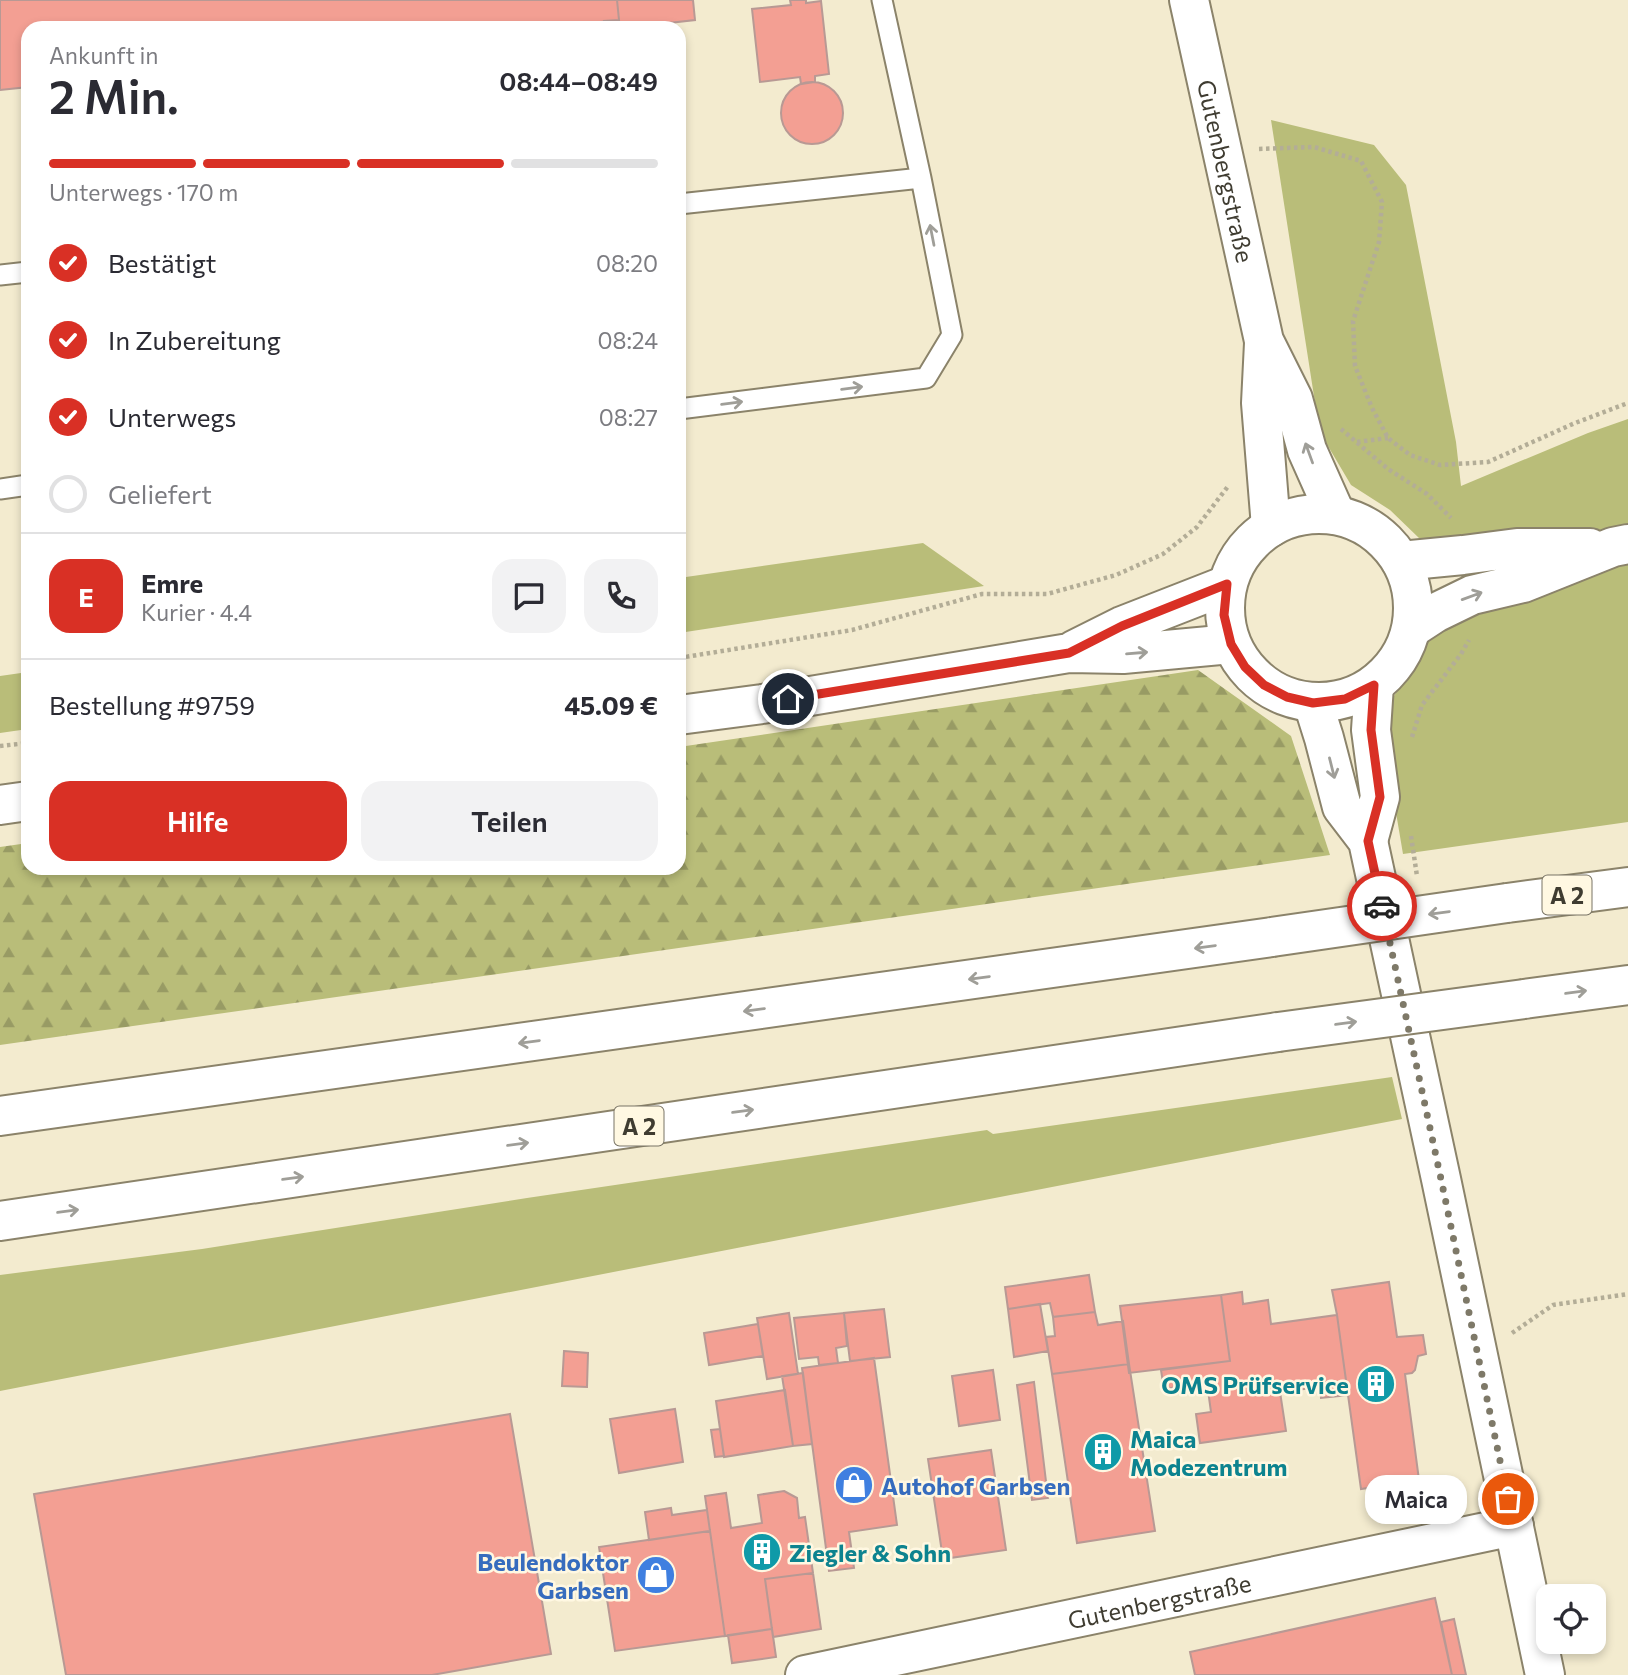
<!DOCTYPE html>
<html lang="de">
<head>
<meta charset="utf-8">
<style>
	:root { --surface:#fff; --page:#f2f2f3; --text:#2b2b33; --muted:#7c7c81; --line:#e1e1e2; --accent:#d93025 }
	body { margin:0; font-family:Commissioner,sans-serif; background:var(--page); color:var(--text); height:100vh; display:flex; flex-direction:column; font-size:26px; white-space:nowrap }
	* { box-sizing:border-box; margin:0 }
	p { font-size:23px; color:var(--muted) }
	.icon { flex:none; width:38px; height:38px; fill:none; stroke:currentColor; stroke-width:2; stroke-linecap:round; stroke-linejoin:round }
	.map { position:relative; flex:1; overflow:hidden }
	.side { position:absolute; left:21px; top:21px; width:665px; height:854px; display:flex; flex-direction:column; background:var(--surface); border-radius:21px; box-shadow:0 4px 10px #0003 }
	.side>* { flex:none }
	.controls { position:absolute; left:1536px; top:1584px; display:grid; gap:14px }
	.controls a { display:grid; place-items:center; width:70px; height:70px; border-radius:14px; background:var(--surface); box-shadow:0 4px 10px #0003; font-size:35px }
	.pin { position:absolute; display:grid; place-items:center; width:60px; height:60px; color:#fff; margin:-30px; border:4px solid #fff; border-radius:50%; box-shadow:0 2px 7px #0007 }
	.courier { position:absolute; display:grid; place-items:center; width:70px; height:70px; margin:-35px; border:5px solid #d93025; border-radius:50%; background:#fff; color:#222; box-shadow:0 2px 9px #0007 }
	.bubble { position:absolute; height:49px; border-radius:21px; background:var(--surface); box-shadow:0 4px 10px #0003; font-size:23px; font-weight:600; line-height:49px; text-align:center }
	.summary em { font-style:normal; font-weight:600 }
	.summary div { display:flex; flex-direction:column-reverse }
	.summary { display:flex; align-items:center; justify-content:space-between; height:119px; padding:0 28px }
	h1 { font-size:46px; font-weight:600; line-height:52px }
	.bar { display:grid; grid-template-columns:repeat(4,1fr); gap:10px 7px; align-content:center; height:84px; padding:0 28px }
	.bar i { height:9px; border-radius:5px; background:var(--line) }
	.bar .on { background:var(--accent) }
	.bar p { grid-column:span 4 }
	.line { display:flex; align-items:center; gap:18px; padding:0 28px; border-top:2px solid var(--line) }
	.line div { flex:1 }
	.round { display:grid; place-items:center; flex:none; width:74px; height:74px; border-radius:21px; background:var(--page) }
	ol { padding:0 28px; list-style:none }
	li { display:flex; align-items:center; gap:21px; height:77px }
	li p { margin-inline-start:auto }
	li .icon { padding:7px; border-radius:50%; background:var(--accent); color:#fff; stroke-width:4 }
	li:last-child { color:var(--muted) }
	li i { width:38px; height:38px; border:4px solid var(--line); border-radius:50% }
	.action { display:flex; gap:14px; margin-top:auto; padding:14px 28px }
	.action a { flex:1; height:80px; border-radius:21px; background:var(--accent); color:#fff; font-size:28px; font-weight:600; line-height:80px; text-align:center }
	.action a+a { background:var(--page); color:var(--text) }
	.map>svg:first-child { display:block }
	.green { fill:#b9bd79 }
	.forest { fill:url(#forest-firs) }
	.building { fill:#f39f93; stroke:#b89994; stroke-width:2 }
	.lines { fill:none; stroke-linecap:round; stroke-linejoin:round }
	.service-casing { stroke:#8b836a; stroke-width:23 }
	.minor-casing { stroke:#8b836a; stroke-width:42 }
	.tertiary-casing { stroke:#8b836a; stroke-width:42 }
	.secondary-casing { stroke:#8b836a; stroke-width:42 }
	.motorway-casing { stroke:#8b836a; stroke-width:42 }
	.path { stroke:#b3ad97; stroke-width:4.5; stroke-dasharray:3.5 3.5; stroke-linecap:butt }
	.service { stroke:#fff; stroke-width:19 }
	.minor { stroke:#fff; stroke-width:38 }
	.tertiary { stroke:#fff; stroke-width:38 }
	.secondary { stroke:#fff; stroke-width:38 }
	.motorway { stroke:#fff; stroke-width:38 }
	.motorway-bridge-casing { stroke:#8b836a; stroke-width:42; stroke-linecap:butt }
	.motorway-bridge { stroke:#fff; stroke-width:38 }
	.oneway { stroke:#9f9e98 }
	.done { stroke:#7e7968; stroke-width:7; stroke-dasharray:0 12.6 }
	.route { stroke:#d93025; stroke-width:9 }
	.labels { text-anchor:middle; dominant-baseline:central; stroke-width:5; stroke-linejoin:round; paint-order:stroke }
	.shield { fill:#fff8e2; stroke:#797466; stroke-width:2 }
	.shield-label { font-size:23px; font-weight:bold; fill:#3f3c31 }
	.street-label { font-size:24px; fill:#3f3c31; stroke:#fff8e2 }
	.culture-label { font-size:24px; font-weight:bold; fill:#0d838f; stroke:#fff8e2; text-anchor:start }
	.shop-label { font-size:24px; font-weight:bold; fill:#366cbe; stroke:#fff8e2; text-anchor:start }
</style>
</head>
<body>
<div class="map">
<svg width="1628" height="1675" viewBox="0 0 1628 1675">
	<defs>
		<pattern id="forest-firs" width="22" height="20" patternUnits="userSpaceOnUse" patternTransform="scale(1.75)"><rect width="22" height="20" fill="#b9bd79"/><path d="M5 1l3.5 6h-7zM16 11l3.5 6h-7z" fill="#989b64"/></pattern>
	</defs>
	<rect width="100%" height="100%" fill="#f3ebcf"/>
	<!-- green -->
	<path class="green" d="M1271 120 1374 145 1406 185 1456 442 1461 486 1588 433 1628 419V822L1403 854 1393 795 1386 726 1392 699 1437 628 1497 601 1478 541 1419 538 1390 510 1351 485 1325 441 1316 409Z
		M923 543 984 586 679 633V578Z
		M28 672V729L0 733V676Z
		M1392 1077 1402 1119 0 1391V1275L202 1249 527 1198 987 1130 993 1134Z"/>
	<!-- forest -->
	<path class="forest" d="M1198 670 1291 736 1330 855 0 1045V847L28 843V868H679V747Z"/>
	<!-- building -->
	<path class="building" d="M0 0H617L619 20 543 28H28V87L0 90Z
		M617 0H693L695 20 624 28H605L604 21 619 20Z
		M790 0H806V3L821 1 829 74 815 76V82L801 84 800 77 760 82 752 9 791 5Z
		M781 113a31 31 0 1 1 62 0a31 31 0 1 1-62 0Z
		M1089 1275 1095 1312 1053 1317 1050 1303 1008 1309 1005 1287Z
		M1389 1282 1397 1337 1423 1335 1426 1354 1418 1356 1415 1370 1412 1373 1405 1374 1419 1480 1361 1489 1337 1315 1332 1290Z
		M1242 1292 1243 1304 1268 1300 1271 1324 1337 1315 1348 1395 1321 1398 1320 1387 1280 1392 1286 1431 1200 1443 1196 1414 1211 1412 1207 1383 1164 1389 1161 1370 1230 1361 1221 1295Z
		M1221 1295 1230 1361 1129 1373 1120 1306Z
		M1040 1304 1048 1351 1014 1357 1008 1309Z
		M884 1309 890 1357 850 1361 844 1313Z
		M1095 1312 1098 1325 1123 1321 1129 1364 1052 1374 1046 1337 1055 1336 1053 1317Z
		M789 1313 798 1374 767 1379 757 1318Z
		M844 1313 847 1346 836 1348 838 1363 819 1365 818 1357 799 1359 794 1318Z
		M758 1324 763 1356 709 1365 704 1333Z
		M564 1351 588 1353 587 1387 562 1386Z
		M874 1358 897 1525 849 1532 854 1568 829 1571 802 1368Z
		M1129 1364 1155 1531 1077 1543 1052 1374Z
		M993 1370 1000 1420 959 1426 952 1376Z
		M803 1373 812 1444 793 1446 782 1376Z
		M1034 1382 1048 1498 1032 1500 1017 1385Z
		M785 1390 793 1446 724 1457 716 1401Z
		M675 1409 683 1462 619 1473 610 1419Z
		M510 1414 551 1654 432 1675H66L34 1494Z
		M720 1429 724 1456 715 1457 711 1430Z
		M991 1450 1006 1550 943 1559 928 1459Z
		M784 1491 797 1498 799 1518 805 1517 813 1573 765 1579 772 1629 725 1636 705 1496 726 1493 731 1528 762 1523 758 1495Z
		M671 1508 672 1515 707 1510 710 1531 649 1540 645 1512Z
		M710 1531 725 1636 615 1651 599 1547Z
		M813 1573 821 1629 773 1637 765 1579Z
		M1435 1598 1452 1675H1195L1190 1652Z
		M1454 1619 1466 1675H1452L1441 1622Z
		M772 1629 776 1657 732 1663 728 1635Z"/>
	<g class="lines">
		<!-- service casing -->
		<g class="service-casing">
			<path id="service" d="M679 204 921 178
				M0 275 28 272
				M679 409 926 378 952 335 921 178 882 0
				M0 489 28 485"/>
		</g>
		<!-- minor casing -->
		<g class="minor-casing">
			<g id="minor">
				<path id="s1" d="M805 1675 1514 1526"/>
			</g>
		</g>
		<!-- tertiary casing -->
		<g class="tertiary-casing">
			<path id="tertiary" d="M1074 650 1122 626 1227 585
				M679 715 762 704 1069 653 1123 654 1231 644
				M0 805 28 801"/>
		</g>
		<!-- secondary casing -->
		<g class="secondary-casing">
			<g id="secondary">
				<path id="s2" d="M1189 0 1264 341 1293 399 1307 450 1336 515"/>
				<path d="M1264 343 1261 403 1271 527"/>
				<circle cx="1319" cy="608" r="94"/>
				<path d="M1313 703 1324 738 1342 807 1368 841 1441 1179 1545 1675"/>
				<path d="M1368 841 1380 797 1371 730 1374 685"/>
			</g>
		</g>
		<!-- motorway casing -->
		<g class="motorway-casing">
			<path id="motorway" d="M1401 561 1463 555 1517 548H1590
				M1412 628 1435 613 1472 595 1523 583 1613 547 1628 544
				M1507 903 1628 887
				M1524 999 1628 985
				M0 1116 1272 937
				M0 1221 1278 1032"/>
		</g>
		<!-- path -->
		<path class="path" d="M1259 149 1314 147 1361 161 1382 202 1379 242 1353 321 1355 366 1372 408 1388 438 1410 455 1440 465 1488 462 1575 423 1628 403
			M1341 429 1388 469 1427 494 1451 518
			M1357 442 1388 438
			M679 658 852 630 982 594H1047L1116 575 1163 554 1197 527 1229 485
			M1412 737 1422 705 1461 654 1469 640
			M0 746 28 743
			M1411 836 1417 876
			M1512 1333 1553 1305 1628 1294"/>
		<!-- service -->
		<use href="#service" class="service"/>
		<!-- minor -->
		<use href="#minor" class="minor"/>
		<!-- tertiary -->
		<use href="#tertiary" class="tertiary"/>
		<!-- secondary -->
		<use href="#secondary" class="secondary"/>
		<!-- motorway -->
		<use href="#motorway" class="motorway"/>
		<!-- motorway-bridge casing -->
		<g class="motorway-bridge-casing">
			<path id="motorway-bridge" d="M1272 937 1507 903
				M1278 1032 1524 999"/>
		</g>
		<!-- motorway-bridge -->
		<use href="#motorway-bridge" class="motorway-bridge"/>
	</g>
	<!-- one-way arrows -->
	<defs><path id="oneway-shaft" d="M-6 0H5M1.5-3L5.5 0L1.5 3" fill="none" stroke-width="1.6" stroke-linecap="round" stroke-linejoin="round" transform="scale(1.75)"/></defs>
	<g class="oneway">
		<use href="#oneway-shaft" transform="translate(932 235) rotate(-101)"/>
		<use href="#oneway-shaft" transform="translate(852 388) rotate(-7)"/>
		<use href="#oneway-shaft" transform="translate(732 403) rotate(-7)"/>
		<use href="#oneway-shaft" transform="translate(1309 453) rotate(-110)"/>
		<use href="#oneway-shaft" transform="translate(1472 596) rotate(-20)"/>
		<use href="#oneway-shaft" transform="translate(1137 653) rotate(-5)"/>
		<use href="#oneway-shaft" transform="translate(1332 768) rotate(76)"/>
		<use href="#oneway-shaft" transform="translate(1439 913) rotate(172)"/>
		<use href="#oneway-shaft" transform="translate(1205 947) rotate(172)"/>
		<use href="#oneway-shaft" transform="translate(979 978) rotate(172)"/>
		<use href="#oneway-shaft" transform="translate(1576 992) rotate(-8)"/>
		<use href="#oneway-shaft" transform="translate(754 1010) rotate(172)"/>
		<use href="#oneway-shaft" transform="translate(1346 1023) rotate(-8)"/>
		<use href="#oneway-shaft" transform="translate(529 1042) rotate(172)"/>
		<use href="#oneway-shaft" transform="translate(743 1111) rotate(-8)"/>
		<use href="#oneway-shaft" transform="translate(518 1144) rotate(-8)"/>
		<use href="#oneway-shaft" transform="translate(293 1178) rotate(-8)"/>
		<use href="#oneway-shaft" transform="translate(68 1211) rotate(-8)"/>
	</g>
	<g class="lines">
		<!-- done -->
		<path class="done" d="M1382 906 1441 1179 1508 1499"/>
		<!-- route -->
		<path class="route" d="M788 699 1069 653 1122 626 1227 584 1224 615 1231 644 1245 667 1264 685 1287 697 1313 703 1345 699 1374 685 1371 730 1380 797 1368 841 1382 906"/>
	</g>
	<!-- icons -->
	<defs>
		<g id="building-disc" transform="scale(2.0125)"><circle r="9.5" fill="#0f9aa8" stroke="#fff8e2"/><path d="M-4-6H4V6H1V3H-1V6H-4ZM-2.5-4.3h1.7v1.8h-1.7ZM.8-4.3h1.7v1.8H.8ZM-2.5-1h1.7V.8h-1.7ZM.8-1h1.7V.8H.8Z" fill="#fff"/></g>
		<g id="shop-disc" transform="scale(2.0125)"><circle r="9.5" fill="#3f7fe0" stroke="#fff8e2"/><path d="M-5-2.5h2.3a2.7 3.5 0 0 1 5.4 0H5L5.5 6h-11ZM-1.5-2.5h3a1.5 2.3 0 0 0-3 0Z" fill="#fff"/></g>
	</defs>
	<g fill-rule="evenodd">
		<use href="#building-disc" x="1376" y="1384"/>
		<use href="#building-disc" x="1103" y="1452"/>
		<use href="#shop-disc" x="854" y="1485"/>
		<use href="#building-disc" x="762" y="1552"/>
		<use href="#shop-disc" x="656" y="1575"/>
	</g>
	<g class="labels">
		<!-- shield labels -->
		<g class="shield">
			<rect x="1542.5" y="875.5" width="49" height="39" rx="5"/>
			<rect x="614.5" y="1106.5" width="49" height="39" rx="5"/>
		</g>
		<g class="shield-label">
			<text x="1567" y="895">A 2</text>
			<text x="639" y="1126">A 2</text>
		</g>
		<!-- street labels -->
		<g class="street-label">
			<text stroke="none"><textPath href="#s2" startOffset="175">Gutenbergstraße</textPath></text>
			<text stroke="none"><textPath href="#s1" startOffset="362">Gutenbergstraße</textPath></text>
		</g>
		<!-- culture labels -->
		<g class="culture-label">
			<text x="1349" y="1384" text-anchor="end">OMS Prüfservice</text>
			<text x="1130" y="1438">Maica<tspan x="1130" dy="28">Modezentrum</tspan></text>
			<text x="789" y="1552">Ziegler &amp; Sohn</text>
		</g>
		<!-- shop labels -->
		<g class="shop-label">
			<text x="881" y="1485">Autohof Garbsen</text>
			<text x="629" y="1561" text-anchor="end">Beulendoktor<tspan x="629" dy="28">Garbsen</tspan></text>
		</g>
	</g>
</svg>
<div class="controls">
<a><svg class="icon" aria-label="locate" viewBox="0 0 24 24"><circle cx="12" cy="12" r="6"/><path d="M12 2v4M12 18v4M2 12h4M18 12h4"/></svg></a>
</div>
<div class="pin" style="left:1508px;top:1499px;background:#ea580c"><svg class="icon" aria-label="bag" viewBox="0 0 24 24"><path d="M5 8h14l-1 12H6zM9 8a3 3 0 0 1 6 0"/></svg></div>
<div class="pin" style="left:788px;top:699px;background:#1f2937"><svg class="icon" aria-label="home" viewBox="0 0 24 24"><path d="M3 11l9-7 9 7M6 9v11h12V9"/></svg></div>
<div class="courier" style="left:1382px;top:906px"><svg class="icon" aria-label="car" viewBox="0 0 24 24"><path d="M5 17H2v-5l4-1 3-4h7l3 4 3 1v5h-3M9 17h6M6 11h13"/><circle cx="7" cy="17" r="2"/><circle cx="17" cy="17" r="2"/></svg></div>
<div class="bubble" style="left:1365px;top:1475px;width:102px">Maica</div>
<section class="side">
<div class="summary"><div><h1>2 Min.</h1><p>Ankunft in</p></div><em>08:44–08:49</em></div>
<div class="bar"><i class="on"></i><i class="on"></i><i class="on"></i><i></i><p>Unterwegs · 170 m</p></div>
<ol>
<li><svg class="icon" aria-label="check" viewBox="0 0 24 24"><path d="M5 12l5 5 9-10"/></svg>Bestätigt<p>08:20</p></li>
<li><svg class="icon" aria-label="check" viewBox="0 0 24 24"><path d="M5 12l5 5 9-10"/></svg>In Zubereitung<p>08:24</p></li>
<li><svg class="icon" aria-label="check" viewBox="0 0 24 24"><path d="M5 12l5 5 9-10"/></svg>Unterwegs<p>08:27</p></li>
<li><i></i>Geliefert</li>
</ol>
<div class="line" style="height:126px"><b class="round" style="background:var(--accent);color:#fff">E</b><div><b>Emre</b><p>Kurier · 4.4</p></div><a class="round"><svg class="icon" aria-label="chat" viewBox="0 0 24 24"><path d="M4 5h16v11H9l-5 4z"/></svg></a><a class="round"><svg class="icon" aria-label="phone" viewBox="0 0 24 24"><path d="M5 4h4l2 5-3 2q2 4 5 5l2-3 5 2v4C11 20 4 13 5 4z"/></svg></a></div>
<div class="line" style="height:91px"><div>Bestellung #9759</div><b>45.09 €</b></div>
<div class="action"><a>Hilfe</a><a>Teilen</a></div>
</section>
</div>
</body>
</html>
